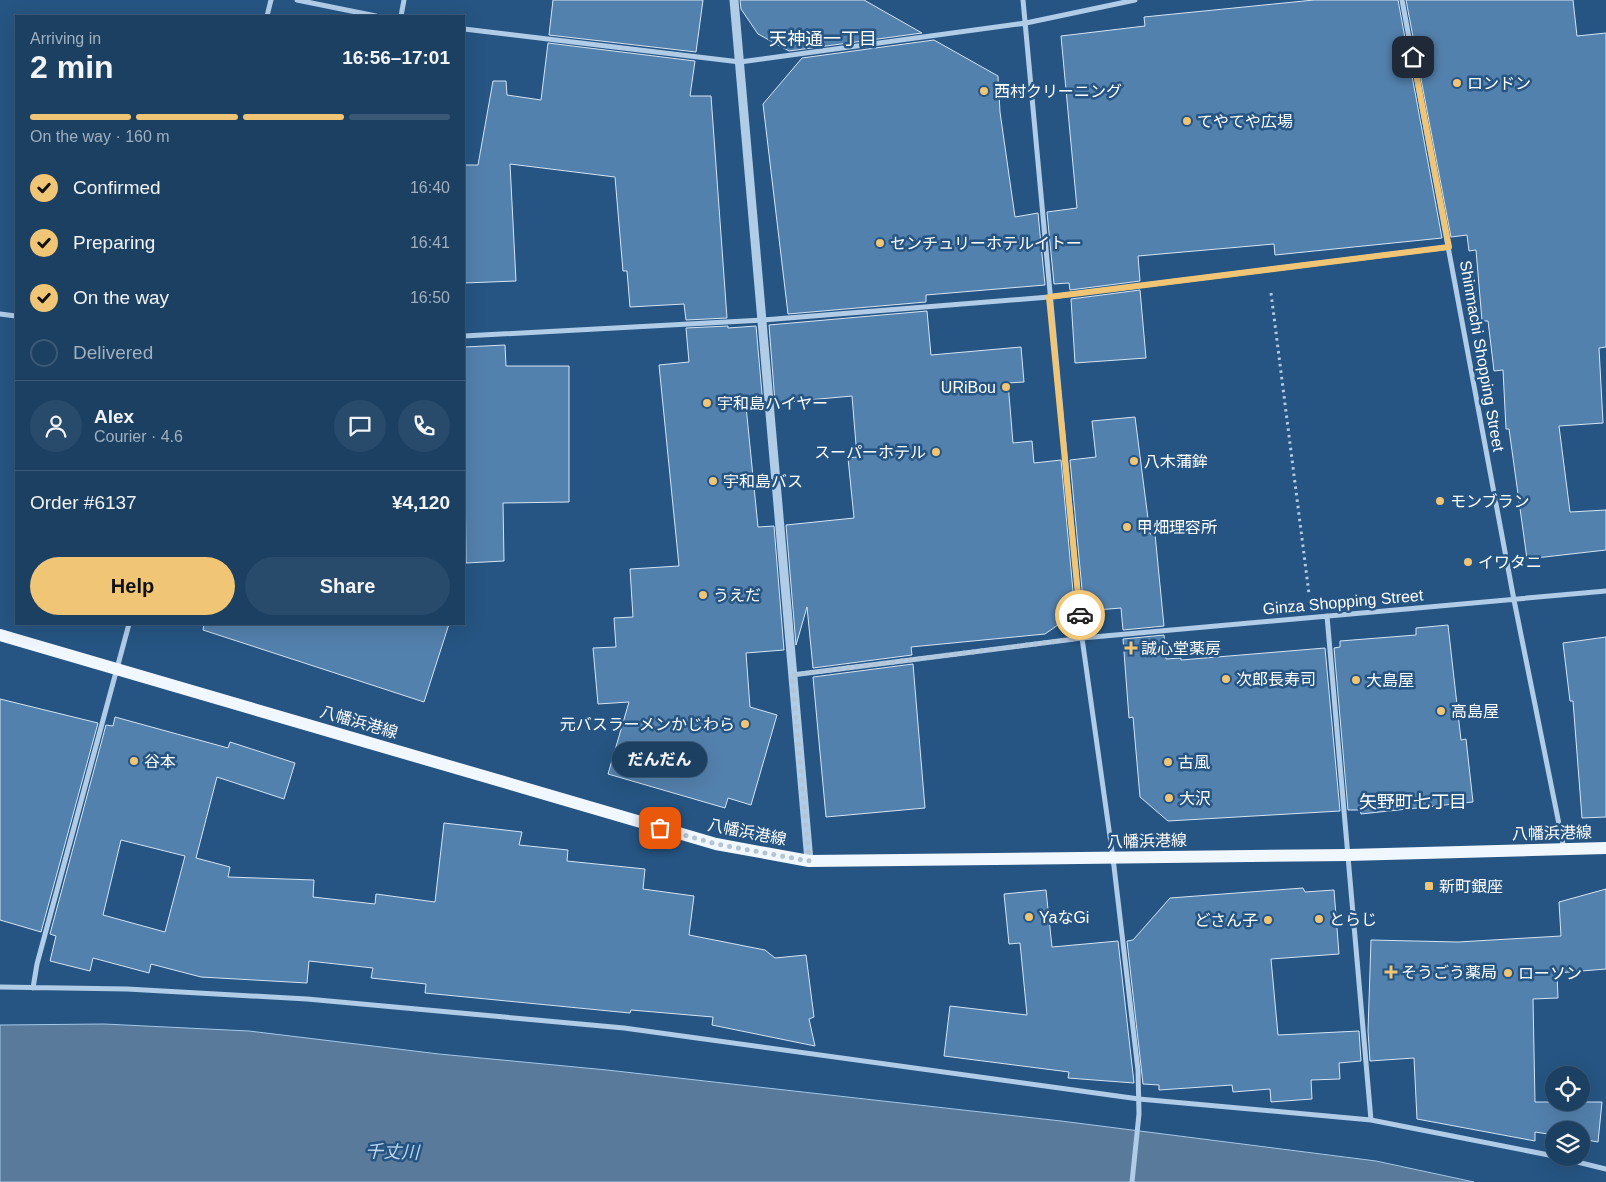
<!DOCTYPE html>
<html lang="en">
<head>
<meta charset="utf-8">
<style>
	:root { --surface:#1c4062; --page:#294b6b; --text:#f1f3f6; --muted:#a0afbe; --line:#3a5977; --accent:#f0c575 }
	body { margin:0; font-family:Arial,"Noto Sans JP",sans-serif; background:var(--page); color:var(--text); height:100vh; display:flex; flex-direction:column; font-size:19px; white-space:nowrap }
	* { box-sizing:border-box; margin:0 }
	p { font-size:16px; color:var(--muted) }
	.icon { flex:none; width:28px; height:28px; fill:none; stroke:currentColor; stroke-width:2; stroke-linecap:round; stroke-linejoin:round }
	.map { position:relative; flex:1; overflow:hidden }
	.details { position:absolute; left:15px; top:15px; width:450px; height:610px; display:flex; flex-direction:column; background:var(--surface); border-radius:0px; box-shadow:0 5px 20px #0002,0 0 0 1px var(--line) }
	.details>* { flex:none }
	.buttons { position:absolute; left:1545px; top:1066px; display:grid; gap:10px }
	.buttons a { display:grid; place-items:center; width:45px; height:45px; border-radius:50%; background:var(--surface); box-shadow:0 5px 20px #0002,0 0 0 1px var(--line); font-size:25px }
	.pin { position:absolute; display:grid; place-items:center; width:42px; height:42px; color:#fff; margin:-21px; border-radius:10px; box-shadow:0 2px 8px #0006 }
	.courier { position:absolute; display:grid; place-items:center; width:50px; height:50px; margin:-25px; border:4px solid #f0c575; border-radius:50%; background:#fff; color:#222; box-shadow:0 1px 6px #0007 }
	.bubble { position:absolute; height:35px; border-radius:18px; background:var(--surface); box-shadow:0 5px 20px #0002,0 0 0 1px var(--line); font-size:16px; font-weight:800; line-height:35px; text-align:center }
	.overview em { font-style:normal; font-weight:800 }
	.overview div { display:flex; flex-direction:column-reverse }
	.overview { display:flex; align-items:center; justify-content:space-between; height:85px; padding:0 15px }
	h1 { font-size:32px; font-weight:800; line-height:38px }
	.bar { display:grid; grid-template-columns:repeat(4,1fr); gap:8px 5px; align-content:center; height:60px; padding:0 15px }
	.bar i { height:6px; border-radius:4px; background:var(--line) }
	.bar .selected { background:var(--accent) }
	.bar p { grid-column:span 4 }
	.line { display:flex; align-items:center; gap:12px; padding:0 15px; border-top:1px solid var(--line) }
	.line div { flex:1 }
	.round { display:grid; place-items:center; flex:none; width:52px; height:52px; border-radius:26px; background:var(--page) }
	ol { padding:0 15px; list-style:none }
	li { display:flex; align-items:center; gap:15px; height:55px }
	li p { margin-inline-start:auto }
	li .icon { padding:5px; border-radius:50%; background:var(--accent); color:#111; stroke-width:4 }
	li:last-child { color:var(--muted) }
	li i { width:28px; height:28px; border:2px solid var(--line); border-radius:50% }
	.action { display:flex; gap:10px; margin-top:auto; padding:10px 15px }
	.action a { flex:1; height:58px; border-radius:30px; background:var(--accent); color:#111; font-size:20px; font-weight:800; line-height:58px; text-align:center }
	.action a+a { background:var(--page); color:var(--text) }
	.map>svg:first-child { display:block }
	.water { fill:#597a9a; stroke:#a4c8e8 }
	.building { fill:#5381ad; stroke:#d3e5f6; fill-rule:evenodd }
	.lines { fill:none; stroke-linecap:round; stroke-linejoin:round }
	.path { stroke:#b0cce7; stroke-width:3; stroke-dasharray:2.5 4; stroke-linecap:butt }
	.minor { stroke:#b0cce7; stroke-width:5 }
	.tertiary { stroke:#b0cce7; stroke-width:9 }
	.primary { stroke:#f1f7fe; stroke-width:12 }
	.done { stroke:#b3c4d4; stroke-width:5; stroke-dasharray:0 9 }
	.route { stroke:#f0c575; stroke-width:6 }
	.poi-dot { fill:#f0c575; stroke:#265583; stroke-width:2 }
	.labels { text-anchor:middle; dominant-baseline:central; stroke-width:5; stroke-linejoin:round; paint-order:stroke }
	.poi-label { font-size:16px; fill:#fff; stroke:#265583; text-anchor:start }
	.street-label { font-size:16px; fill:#fff; stroke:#265583 }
	.neighbourhood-label { font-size:18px; fill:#fff; stroke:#265583 }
	.water-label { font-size:18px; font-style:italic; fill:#bbd6ef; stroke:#265583 }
</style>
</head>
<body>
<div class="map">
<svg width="1606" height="1182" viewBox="0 0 1606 1182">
	<rect width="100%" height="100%" fill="#265583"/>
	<!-- water -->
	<path class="water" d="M104 1024 249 1031 439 1054 607 1070 1061 1121 1376 1161 1474 1182H0V1025Z"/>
	<!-- building -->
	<path class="building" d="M553 0H703L696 52 549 35Z
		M740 0H864L922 33 789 51 758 34 741 9Z
		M1314 0H1398L1442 238 1275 255 1274 244 1138 256 1140 281 1070 290 1069 283 1054 284 1047 212 1077 208 1061 36 1145 26 1144 17Z
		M1406 0H1573L1577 36 1606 33V347L1599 348 1603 423 1559 426 1570 512 1606 510V550L1527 559 1509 429H1506L1503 370 1494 371 1488 321H1482L1476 250 1469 251 1467 235 1451 237Z
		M934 40 998 76 1000 112 1015 217 1038 213 1045 285 926 295V302L788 314 763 104 802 58Z
		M548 43 695 61 690 96H711L727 318 686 320 684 304 630 307 627 271H623L615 177 510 164 516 281 464 283V165H478L493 81H506L507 95 541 100Z
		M1140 290 1146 358 1075 363 1071 299Z
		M927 311 931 355 1021 347 1024 382 1008 383 1013 443 1032 441 1034 463 1061 460 1075 613 1045 634 911 647 912 655 813 668 807 607 796 645 786 525 854 518 848 458 857 457 852 396 775 403 769 325Z
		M728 326V328L756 326 763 405 746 406 758 527 774 526 784 650 746 653 750 707 777 715 751 805 728 798 725 808 608 774 629 702 598 704 593 648 616 647 614 618 633 617 630 569 679 566 659 365 689 362 686 328Z
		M505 345 506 366H569V502L503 503 504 561 466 563 464 347Z
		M1135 417 1150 534H1155L1164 626 1123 630 1121 608 1084 611 1070 460 1096 457 1092 421Z
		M204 624H449L424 702 203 630Z
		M1448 625 1461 740 1466 739 1473 802 1361 814 1360 810H1348L1334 648 1340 647V641L1416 635V628Z
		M1164 635 1166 659 1181 658V660L1325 648 1340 811 1168 821 1140 797 1133 717 1129 718 1123 639Z
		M1606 637V817L1582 818 1573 701H1570L1563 643Z
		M913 664 925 808 826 817 813 677Z
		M0 699 98 723 41 932 0 920Z
		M115 717 228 748 230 742 295 763 284 799 217 777 196 858 230 867 228 877 314 880 313 897 375 904 376 894 435 902 444 823 522 832 519 845 568 850 567 861 645 869 643 889 694 896 689 935 765 950 775 958 806 955 814 1017 809 1019 815 1046 712 1025 713 1017 631 1010 630 1013 425 993 426 984 371 978 373 968 309 961 307 983 201 977 151 964 149 973 93 958 90 971 50 961 56 936 50 934 106 725 113 726ZM121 840 185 856 165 932 103 915Z
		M1303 888 1305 892 1334 890 1339 954 1271 959 1278 1035 1359 1031 1361 1061 1339 1063 1340 1079 1311 1080 1312 1099 1271 1102 1270 1089 1233 1092 1232 1085 1159 1090V1085L1143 1084 1127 941 1133 940 1170 898Z
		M1606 889V969L1557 973 1558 998 1533 999 1535 1102H1602L1598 1142 1581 1139V1130H1554V1135L1535 1132V1141L1417 1119 1414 1058 1370 1061 1368 1031 1371 940 1458 942 1561 936 1559 902Z
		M1046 890 1052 947 1118 941 1134 1083 1068 1078 1069 1072 944 1056 950 1006 1027 1015 1020 943 1009 944 1004 894Z"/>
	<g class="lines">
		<!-- path -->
		<path class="path" d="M1271 293 1309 594"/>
		<!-- minor -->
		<path class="minor" d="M297 0 376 16
			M1023 0 1082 638 1113 858 1138 1070 1139 1114 1132 1182
			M1402 0 1514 600 1564 849
			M267 16 271 0
			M401 16 404 0
			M464 29 740 62 1026 23 1135 0
			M0 314 16 316
			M464 336 763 320 1049 297 1449 247
			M1327 616 1371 1120
			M792 675 1082 638 1606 591
			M0 987 127 989 307 999 624 1028 1139 1099 1371 1120 1554 1156
			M33 988 37 964 129 624
			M1561 1158 1606 1169"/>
		<!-- tertiary -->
		<path class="tertiary" d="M734 0 809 861"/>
		<!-- primary -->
		<path class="primary" d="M0 635 716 844 809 861 1348 855 1606 848"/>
	</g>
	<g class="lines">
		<!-- done -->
		<path class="done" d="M660 828 716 844 809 861 792 675 1082 638 1080 615"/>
		<!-- route -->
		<path class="route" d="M1080 615 1049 297 1449 247 1413 57"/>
	</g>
	<!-- markers -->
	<g class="poi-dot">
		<circle cx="1457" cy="83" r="5"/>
		<circle cx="984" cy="91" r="5"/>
		<circle cx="1187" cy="121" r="5"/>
		<circle cx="880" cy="243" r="5"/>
		<circle cx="1006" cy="387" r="5"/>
		<circle cx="707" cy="403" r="5"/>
		<circle cx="936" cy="452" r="5"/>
		<circle cx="1134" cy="461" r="5"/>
		<circle cx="713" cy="481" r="5"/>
		<circle cx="1440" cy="501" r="5"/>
		<circle cx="1127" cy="527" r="5"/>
		<circle cx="1468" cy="562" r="5"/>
		<circle cx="703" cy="595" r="5"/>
		<path d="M1128.5 640.5h5v5h5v5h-5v5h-5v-5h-5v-5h5z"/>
		<circle cx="1226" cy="679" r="5"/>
		<circle cx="1356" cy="680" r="5"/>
		<circle cx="1441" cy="711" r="5"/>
		<circle cx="745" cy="724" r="5"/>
		<circle cx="134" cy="761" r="5"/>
		<circle cx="1168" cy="762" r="5"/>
		<circle cx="1169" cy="798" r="5"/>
		<rect x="1424" y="881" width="10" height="10" rx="2.5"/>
		<circle cx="1029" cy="917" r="5"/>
		<circle cx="1319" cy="919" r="5"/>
		<circle cx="1268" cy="920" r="5"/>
		<path d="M1388.5 964.5h5v5h5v5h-5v5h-5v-5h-5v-5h5z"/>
		<circle cx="1508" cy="973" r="5"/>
	</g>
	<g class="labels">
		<!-- poi labels -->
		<g class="poi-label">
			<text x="1467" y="83">ロンドン</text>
			<text x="994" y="91">西村クリーニング</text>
			<text x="1197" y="121">てやてや広場</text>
			<text x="890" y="243">センチュリーホテルイトー</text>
			<text x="996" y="387" text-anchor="end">URiBou</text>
			<text x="717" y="403">宇和島ハイヤー</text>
			<text x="926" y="452" text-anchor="end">スーパーホテル</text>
			<text x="1144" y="461">八木蒲鉾</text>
			<text x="723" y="481">宇和島バス</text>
			<text x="1450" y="501">モンブラン</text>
			<text x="1137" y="527">甲畑理容所</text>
			<text x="1478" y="562">イワタニ</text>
			<text x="713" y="595">うえだ</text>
			<text x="1141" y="648">誠心堂薬房</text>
			<text x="1236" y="679">次郎長寿司</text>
			<text x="1366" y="680">大島屋</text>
			<text x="1451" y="711">高島屋</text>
			<text x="735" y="724" text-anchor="end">元バスラーメンかじわら</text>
			<text x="144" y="761">谷本</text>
			<text x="1178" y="762">古風</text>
			<text x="1179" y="798">大沢</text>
			<text x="1439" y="886">新町銀座</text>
			<text x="1039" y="917">YaなGi</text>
			<text x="1329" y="919">とらじ</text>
			<text x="1258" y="920" text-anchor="end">どさん子</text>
			<text x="1401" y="972">そうごう薬局</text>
			<text x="1518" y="973">ローソン</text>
		</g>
		<!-- street labels -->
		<g class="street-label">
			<text transform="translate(1482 356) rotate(80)">Shinmachi Shopping Street</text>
			<text transform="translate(1343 602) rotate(-5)">Ginza Shopping Street</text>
			<text transform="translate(359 722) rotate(16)">八幡浜港線</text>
			<text transform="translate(747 832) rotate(11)">八幡浜港線</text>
			<text transform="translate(1552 833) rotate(-1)">八幡浜港線</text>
			<text transform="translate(1147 841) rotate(-1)">八幡浜港線</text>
		</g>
		<!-- neighbourhood labels -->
		<g class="neighbourhood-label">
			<text x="823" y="39">天神通一丁目</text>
			<text x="1413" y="802">矢野町七丁目</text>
		</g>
		<!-- water labels -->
		<g class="water-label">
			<text transform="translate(392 1152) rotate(1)">千丈川</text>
		</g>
	</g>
</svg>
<div class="buttons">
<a><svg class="icon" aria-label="locate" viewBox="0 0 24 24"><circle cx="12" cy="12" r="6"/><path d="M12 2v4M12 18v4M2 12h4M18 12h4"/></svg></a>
<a><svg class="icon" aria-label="layers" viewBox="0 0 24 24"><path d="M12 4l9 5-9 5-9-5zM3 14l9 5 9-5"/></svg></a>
</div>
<div class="pin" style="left:660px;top:828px;background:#ea580c"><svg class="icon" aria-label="bag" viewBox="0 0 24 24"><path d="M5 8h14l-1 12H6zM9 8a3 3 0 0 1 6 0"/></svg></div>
<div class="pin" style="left:1413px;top:57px;background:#1f2937"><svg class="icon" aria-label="home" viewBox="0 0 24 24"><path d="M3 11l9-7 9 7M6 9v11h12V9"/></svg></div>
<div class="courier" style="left:1080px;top:615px"><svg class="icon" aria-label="car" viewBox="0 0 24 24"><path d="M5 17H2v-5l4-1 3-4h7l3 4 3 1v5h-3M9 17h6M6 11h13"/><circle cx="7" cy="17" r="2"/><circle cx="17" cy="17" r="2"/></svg></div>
<div class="bubble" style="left:612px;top:742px;width:95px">だんだん</div>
<section class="details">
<div class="overview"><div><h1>2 min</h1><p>Arriving in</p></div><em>16:56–17:01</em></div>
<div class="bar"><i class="selected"></i><i class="selected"></i><i class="selected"></i><i></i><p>On the way · 160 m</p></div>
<ol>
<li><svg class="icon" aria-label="check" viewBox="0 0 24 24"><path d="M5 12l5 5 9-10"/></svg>Confirmed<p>16:40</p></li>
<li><svg class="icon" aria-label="check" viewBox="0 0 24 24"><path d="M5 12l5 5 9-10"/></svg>Preparing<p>16:41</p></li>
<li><svg class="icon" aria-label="check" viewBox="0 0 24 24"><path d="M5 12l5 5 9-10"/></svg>On the way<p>16:50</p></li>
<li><i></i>Delivered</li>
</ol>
<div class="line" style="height:90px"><a class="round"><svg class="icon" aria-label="person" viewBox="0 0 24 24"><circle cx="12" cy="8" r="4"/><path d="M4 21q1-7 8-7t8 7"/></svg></a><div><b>Alex</b><p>Courier · 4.6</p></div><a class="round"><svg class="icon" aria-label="chat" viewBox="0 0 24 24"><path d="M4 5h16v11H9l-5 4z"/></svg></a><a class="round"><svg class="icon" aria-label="phone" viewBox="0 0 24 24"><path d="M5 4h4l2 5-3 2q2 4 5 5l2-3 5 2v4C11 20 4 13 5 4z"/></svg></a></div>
<div class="line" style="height:65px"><div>Order #6137</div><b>¥4,120</b></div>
<div class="action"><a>Help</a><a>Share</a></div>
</section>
</div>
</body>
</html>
